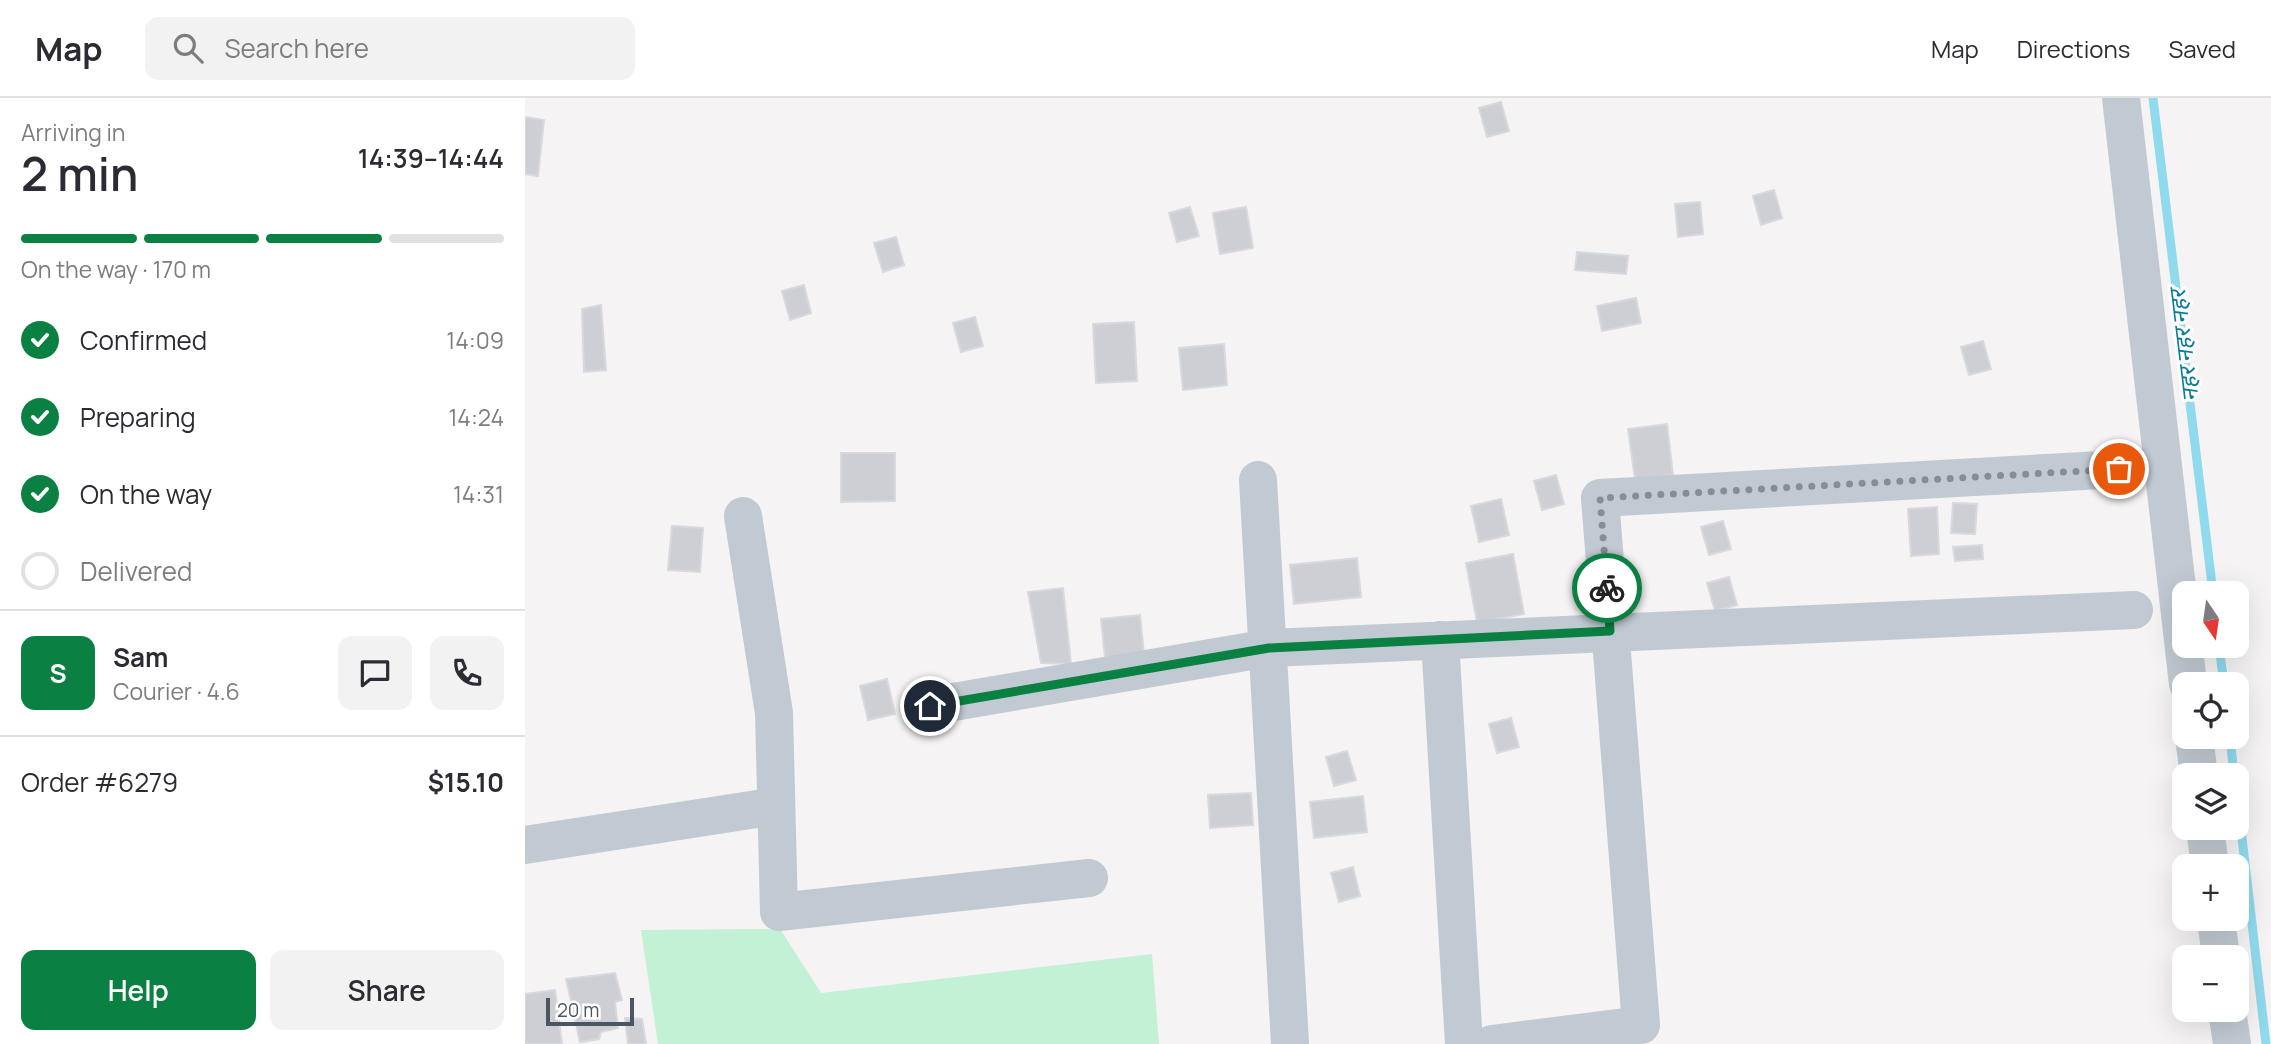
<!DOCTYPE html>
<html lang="en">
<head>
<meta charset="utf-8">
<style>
	:root { --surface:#fff; --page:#f2f2f3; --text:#2b2b33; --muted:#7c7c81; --line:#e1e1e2; --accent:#0b8043 }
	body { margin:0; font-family:Manrope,"Noto Sans Devanagari",sans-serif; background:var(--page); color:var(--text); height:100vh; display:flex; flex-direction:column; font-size:26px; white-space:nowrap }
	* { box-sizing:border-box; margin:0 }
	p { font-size:23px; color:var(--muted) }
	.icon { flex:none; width:38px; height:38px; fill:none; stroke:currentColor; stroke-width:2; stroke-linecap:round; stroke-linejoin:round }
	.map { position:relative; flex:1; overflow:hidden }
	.details { display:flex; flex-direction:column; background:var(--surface); width:525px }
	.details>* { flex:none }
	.needle { width:46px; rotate:167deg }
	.tools { position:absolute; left:1647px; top:483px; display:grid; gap:14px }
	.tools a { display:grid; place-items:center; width:77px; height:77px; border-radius:14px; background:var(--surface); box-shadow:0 7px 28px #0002; font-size:35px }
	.scale { position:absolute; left:21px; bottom:18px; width:88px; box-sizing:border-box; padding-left:7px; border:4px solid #4a5661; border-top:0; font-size:19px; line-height:24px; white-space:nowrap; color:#4a5661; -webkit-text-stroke:5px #fff; paint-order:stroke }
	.pin { position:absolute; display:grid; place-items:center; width:60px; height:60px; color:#fff; margin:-30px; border:4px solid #fff; border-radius:50%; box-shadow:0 2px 7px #0007 }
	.courier { position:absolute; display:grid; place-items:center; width:70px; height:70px; margin:-35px; border:5px solid #0b8043; border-radius:50%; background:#fff; color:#222; box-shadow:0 2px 9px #0007 }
	.head em { font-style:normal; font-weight:600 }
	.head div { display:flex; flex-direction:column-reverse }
	.head { display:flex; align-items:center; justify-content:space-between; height:119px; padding:0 21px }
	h1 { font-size:46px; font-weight:600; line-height:52px }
	.bar { display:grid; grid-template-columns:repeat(4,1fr); gap:10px 7px; align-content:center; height:84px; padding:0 21px }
	.bar i { height:9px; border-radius:5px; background:var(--line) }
	.bar .selected { background:var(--accent) }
	.bar p { grid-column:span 4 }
	.line { display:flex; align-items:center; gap:18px; padding:0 21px; border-top:2px solid var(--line) }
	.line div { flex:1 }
	.round { display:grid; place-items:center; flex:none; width:74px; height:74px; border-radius:14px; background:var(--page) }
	ol { padding:0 21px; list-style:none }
	li { display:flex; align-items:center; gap:21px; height:77px }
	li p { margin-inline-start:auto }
	li .icon { padding:7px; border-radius:50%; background:var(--accent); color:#fff; stroke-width:4 }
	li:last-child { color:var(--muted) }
	li i { width:38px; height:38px; border:4px solid var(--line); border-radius:50% }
	.action { display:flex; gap:14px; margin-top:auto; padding:14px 21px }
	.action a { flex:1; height:80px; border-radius:14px; background:var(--accent); color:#fff; font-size:28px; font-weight:600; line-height:80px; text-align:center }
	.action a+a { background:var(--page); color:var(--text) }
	header { display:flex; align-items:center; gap:42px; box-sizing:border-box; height:98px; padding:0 35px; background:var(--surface); border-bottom:2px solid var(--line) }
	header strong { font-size:33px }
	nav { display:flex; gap:38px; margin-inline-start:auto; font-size:24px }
	.search { width:490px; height:63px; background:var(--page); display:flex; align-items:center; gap:18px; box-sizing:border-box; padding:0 24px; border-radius:14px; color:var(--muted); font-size:26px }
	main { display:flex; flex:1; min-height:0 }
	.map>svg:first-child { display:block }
	.green { fill:#c3f1d5 }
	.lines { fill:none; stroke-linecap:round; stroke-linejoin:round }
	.stream { stroke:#90daee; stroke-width:9 }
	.building { fill:#cdcfd5; stroke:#d7d9de; stroke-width:2 }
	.minor { stroke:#c1cad2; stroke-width:38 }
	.done { stroke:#868d94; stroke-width:7; stroke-dasharray:0 12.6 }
	.route { stroke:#0b8043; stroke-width:9 }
	.labels { text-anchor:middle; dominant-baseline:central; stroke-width:6; stroke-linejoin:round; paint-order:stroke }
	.water-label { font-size:23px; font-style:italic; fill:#0c7c9b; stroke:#fff }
</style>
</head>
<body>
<header>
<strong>Map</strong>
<div class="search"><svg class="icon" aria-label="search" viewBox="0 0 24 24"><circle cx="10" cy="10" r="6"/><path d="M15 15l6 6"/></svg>Search here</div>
<nav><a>Map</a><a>Directions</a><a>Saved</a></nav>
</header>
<main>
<section class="details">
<div class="head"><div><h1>2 min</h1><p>Arriving in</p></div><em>14:39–14:44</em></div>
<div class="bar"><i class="selected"></i><i class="selected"></i><i class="selected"></i><i></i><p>On the way · 170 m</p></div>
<ol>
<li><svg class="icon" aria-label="check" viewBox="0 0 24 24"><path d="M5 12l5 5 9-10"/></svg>Confirmed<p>14:09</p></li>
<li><svg class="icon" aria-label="check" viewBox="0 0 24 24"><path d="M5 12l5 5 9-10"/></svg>Preparing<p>14:24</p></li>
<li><svg class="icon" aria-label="check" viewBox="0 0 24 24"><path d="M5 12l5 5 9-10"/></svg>On the way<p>14:31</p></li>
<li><i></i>Delivered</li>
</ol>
<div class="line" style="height:126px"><b class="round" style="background:var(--accent);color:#fff">S</b><div><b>Sam</b><p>Courier · 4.6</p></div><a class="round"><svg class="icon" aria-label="chat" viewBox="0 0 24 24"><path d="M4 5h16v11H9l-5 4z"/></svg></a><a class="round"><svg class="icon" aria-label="phone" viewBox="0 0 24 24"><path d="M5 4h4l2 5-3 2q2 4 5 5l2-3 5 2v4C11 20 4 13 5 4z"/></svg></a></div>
<div class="line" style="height:91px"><div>Order #6279</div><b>$15.10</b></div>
<div class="action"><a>Help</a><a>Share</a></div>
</section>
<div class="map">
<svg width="1746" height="946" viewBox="0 0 1746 946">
	<rect width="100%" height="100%" fill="#f5f3f3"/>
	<!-- green -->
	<path class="green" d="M255 831 296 895 627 856 634 946H133L116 832Z"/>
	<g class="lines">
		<!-- stream -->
		<path class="stream" d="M1628 0 1688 495
			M1694 548 1699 586
			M1705 639 1709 677
			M1712 697 1741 946"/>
	</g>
	<!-- building -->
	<path class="building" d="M976 4 984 33 962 39 954 10Z
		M0 19 19 22 13 78 0 76Z
		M1249 92 1257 120 1236 127 1228 98Z
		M1175 104 1178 136 1153 139 1150 106Z
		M665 109 674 138 652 144 644 115Z
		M721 109 728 150 695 156 688 115Z
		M371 139 379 167 358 174 349 145Z
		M1052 154 1103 158 1101 176 1050 172Z
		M279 187 286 215 265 222 257 193Z
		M1111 200 1116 225 1077 233 1072 208Z
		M76 207 81 272 59 274 57 211Z
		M450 219 458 248 436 254 428 225Z
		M609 224 612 283 571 285 568 226Z
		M1458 243 1466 271 1444 277 1436 249Z
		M699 246 702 287 658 292 654 250Z
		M1142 326 1148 377 1110 382 1103 331Z
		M316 355H370V403L316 404Z
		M1031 377 1039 406 1017 412 1009 383Z
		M976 401 984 437 954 444 946 408Z
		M1428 405 1452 406 1450 436 1426 435Z
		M1412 409 1414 456 1386 458 1383 411Z
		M1198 423 1206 451 1184 457 1176 429Z
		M147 428 178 430 175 474 143 472Z
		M1457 447 1458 461 1430 463 1428 449Z
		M988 456 999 516 952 525 941 465Z
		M832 460 836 499 769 506 765 467Z
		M1204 479 1212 507 1190 513 1182 485Z
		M538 490 546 566 516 565 503 494Z
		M615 517 619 556 580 560 576 521Z
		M362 581 370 616 343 622 335 588Z
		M986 620 994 649 972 655 964 626Z
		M822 653 831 682 809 688 801 659Z
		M726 695 728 727 685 730 683 697Z
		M838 698 842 734 789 740 785 704Z
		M828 769 835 798 814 804 806 775Z
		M90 875 97 902 90 904 93 930 76 934 74 941 55 944 41 881Z
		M30 892 37 946H0V896Z
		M100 920 117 921 121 946H103Z"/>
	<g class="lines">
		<!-- minor -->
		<path class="minor" d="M1596 0 1663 586
			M733 382 765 946
			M218 418 249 615 254 814 564 780
			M915 542 939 946
			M405 608 744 550 1609 512
			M1669 639 1674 677
			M1680 730 1685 768
			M0 747 251 708
			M1691 821 1696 859
			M1702 912 1707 946
			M967 946 1116 927 1075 400 1594 371"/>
	</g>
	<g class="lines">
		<!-- done -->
		<path class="done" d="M1082 490 1075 400 1594 371"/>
		<!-- route -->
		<path class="route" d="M405 608 744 550 1085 533 1082 490"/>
	</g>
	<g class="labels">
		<!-- water labels -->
		<g class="water-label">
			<text transform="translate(1658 248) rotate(-97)">नहर नहर नहर</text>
		</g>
	</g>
</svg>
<div class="tools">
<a><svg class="needle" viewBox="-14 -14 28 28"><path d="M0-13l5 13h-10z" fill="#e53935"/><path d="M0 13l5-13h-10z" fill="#7c7c81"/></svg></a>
<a><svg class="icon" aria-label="locate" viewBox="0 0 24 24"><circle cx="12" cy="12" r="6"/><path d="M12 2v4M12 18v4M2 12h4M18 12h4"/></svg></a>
<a><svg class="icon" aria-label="layers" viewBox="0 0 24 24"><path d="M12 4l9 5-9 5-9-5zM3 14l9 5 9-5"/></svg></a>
<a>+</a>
<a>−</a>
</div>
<div class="scale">20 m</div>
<div class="pin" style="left:1594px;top:371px;background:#ea580c"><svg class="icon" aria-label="bag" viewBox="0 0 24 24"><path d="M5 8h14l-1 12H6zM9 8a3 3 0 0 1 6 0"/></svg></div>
<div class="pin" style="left:405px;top:608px;background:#1f2937"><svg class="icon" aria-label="home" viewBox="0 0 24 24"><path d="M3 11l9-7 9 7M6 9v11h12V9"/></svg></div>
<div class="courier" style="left:1082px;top:490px"><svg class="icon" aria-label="bike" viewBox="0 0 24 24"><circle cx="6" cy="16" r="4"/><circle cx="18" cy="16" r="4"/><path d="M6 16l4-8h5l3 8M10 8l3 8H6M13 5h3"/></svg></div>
</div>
</main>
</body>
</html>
